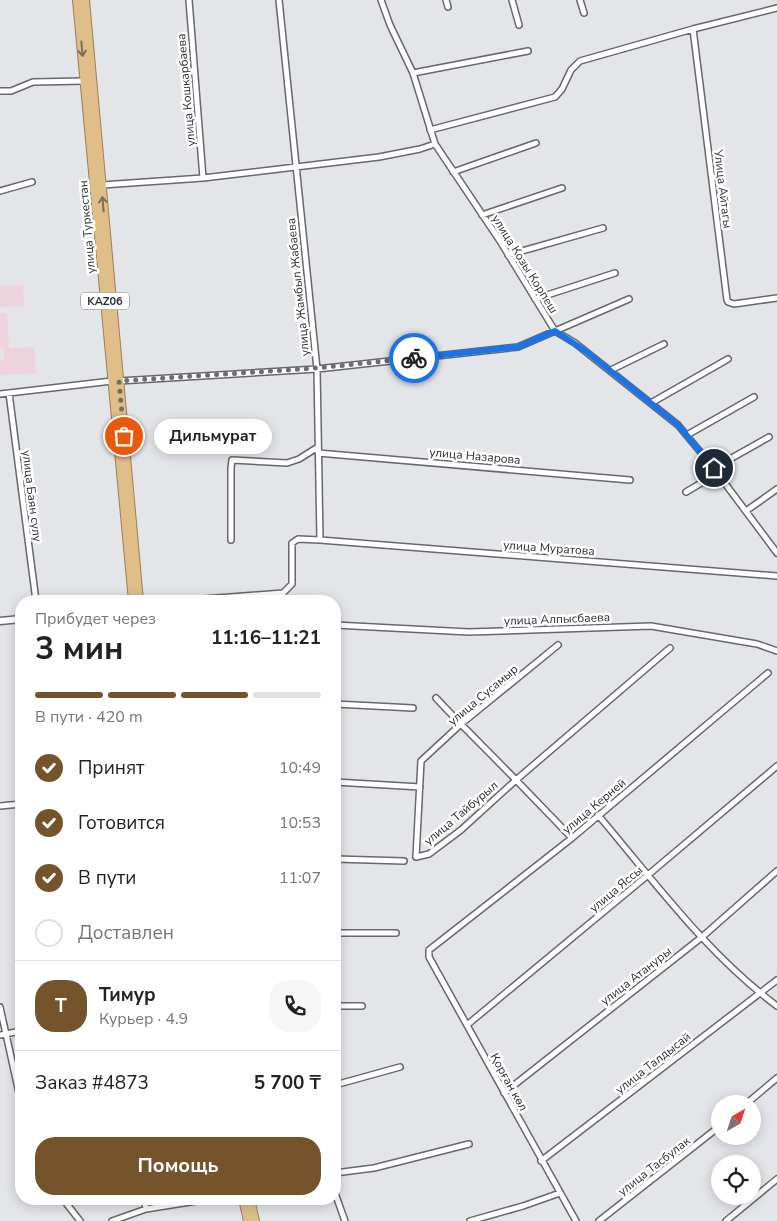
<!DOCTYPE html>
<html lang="ru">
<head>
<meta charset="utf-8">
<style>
	:root { --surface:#fff; --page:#f6f6f6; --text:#222; --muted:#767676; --line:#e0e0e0; --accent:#75542b }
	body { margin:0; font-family:"Nunito Sans",sans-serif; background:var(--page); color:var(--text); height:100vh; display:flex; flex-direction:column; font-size:19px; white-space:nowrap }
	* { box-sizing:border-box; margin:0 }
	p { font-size:16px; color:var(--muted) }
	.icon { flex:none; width:28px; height:28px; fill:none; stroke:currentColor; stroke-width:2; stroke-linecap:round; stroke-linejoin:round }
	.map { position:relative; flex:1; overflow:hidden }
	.panel { position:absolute; left:15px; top:595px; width:326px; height:610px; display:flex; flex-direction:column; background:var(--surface); border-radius:20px; box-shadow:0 2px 12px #0003 }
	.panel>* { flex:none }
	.needle { width:32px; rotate:39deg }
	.tools { position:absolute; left:711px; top:1095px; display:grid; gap:10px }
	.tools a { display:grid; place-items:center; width:50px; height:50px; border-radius:50%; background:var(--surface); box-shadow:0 2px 12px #0003; font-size:25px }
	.pin { position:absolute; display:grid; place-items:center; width:42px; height:42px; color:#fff; margin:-21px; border:2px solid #fff; border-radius:50%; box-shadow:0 1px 5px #0007 }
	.courier { position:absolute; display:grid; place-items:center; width:50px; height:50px; margin:-25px; border:4px solid #1a73e8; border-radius:50%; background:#fff; color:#222; box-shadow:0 1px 6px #0007 }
	.bubble { position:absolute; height:35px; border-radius:18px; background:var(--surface); box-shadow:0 2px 12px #0003; font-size:16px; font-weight:700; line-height:35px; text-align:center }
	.headline em { font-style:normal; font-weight:700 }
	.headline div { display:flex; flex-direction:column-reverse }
	.headline { display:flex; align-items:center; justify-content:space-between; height:85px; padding:0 20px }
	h1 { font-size:32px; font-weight:700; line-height:38px }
	.bar { display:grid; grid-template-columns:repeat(4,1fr); gap:8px 5px; align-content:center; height:60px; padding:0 20px }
	.bar i { height:6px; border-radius:4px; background:var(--line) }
	.bar .current { background:var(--accent) }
	.bar p { grid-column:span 4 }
	.line { display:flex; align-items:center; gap:12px; padding:0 20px; border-top:1px solid var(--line) }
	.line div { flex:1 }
	.round { display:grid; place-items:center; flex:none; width:52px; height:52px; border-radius:20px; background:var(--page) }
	ol { padding:0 20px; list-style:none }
	li { display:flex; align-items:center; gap:15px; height:55px }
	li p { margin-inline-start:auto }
	li .icon { padding:5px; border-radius:50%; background:var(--accent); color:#fff; stroke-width:4 }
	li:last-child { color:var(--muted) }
	li i { width:28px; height:28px; border:2px solid var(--line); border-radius:50% }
	.button { display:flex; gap:10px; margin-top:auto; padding:10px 20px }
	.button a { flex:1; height:58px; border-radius:20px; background:var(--accent); color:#fff; font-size:20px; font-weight:700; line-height:58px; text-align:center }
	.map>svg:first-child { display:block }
	.education { fill:#edd3dc }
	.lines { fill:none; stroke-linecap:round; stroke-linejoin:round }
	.minor-casing { stroke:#66686c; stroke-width:8 }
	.tertiary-casing { stroke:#66686c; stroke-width:9 }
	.trunk-casing { stroke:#9b8056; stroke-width:10 }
	.minor { stroke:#fff; stroke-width:5 }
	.tertiary { stroke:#fff; stroke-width:6 }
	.trunk { stroke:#dfbe8a; stroke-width:8 }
	.oneway { stroke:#7d6e57 }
	.done { stroke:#6c6d6f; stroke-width:5; stroke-dasharray:0 9 }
	.route { stroke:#1a73e8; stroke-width:6 }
	.labels { text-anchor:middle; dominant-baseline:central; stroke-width:5; stroke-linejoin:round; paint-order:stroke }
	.shield { fill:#fff; stroke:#6b6c6d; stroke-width:1 }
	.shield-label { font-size:11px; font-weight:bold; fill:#2c2d2e }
	.street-label { font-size:12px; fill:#2c2d2e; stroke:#fff }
</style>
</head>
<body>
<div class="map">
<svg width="777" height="1221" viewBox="0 0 777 1221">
	<rect width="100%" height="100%" fill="#e3e5e9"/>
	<!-- education -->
	<path class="education" d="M23 285 24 306 0 307V286Z
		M7 313 9 348 34 347 36 373 0 375V360L4 359V348H0V314Z"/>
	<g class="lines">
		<!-- minor casing -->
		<g class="minor-casing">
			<path id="minor" d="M189 0 203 178
				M279 0 317 369 320 540 298 539 292 543V584L283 593V601
				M381 0 390 25 413 73 435 144 500 241 555 331 575 343 678 425 712 466 777 553
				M446 0 448 7
				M512 0 519 25
				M580 0 584 13
				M693 29 727 300 728 302 734 304 777 298
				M413 73 528 51
				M0 91H11L33 82 85 81
				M430 130 555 97 562 89 571 70 580 61 693 29 777 8
				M453 172 536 143
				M102 185 203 178 379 157 420 149 435 144
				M0 191 32 182
				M482 215 562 188
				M508 255 603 228
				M535 299 615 273
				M611 370 664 344
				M119 381 317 369 518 347 629 299
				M9 393 36 601
				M0 394 112 381
				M651 403 728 359
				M687 435 754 397
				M318 453 630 480
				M714 468 769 437
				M686 492 718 473
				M746 511 777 489
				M231 540V468L232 460 287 463 299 459 318 447
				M320 540 777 576
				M178 601 283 593
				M335 625 469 632 651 626 757 644 777 651
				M436 698C462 726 490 753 516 780L461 830 429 854 416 857 421 761 461 724 558 645
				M335 704 413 708
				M335 782 420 787
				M0 806 21 804
				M598 815C654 881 707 954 777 1006
				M572 838 516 780 670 648
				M335 859 404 861
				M335 933H396
				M335 1006H362
				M0 1007 21 1102
				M467 1025 648 875 777 766
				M0 1035 21 1031
				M335 1085 400 1067
				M504 1093 702 937 777 871
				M746 1104 777 1078
				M541 1161 777 980
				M335 1173 374 1168 469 1144
				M335 1193 345 1221
				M63 1199 80 1221
				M144 1199 146 1209
				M112 1221 146 1209 209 1199
				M470 1221 523 1206 560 1193
				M576 1221 429 957V950L572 838 768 673
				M599 1221 720 1126
				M726 1221 777 1179"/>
		</g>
		<!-- tertiary casing -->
		<g class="tertiary-casing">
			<path id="tertiary" d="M0 621 21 619"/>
		</g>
		<!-- trunk casing -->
		<g class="trunk-casing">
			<path id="trunk" d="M77 0 133 601
				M85 0 139 601
				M243 1199 248 1221
				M250 1199 255 1221"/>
		</g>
		<!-- minor -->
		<use href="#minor" class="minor"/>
		<!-- tertiary -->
		<use href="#tertiary" class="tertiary"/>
		<!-- trunk -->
		<use href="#trunk" class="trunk"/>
	</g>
	<!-- one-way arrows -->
	<defs><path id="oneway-shaft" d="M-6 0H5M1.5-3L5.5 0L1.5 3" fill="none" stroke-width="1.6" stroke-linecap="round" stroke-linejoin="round" transform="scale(1.25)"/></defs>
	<g class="oneway">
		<use href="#oneway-shaft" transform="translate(82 49) rotate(85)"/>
		<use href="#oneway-shaft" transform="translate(103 204) rotate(-95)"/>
	</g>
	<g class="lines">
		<!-- done -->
		<path class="done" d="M124 436 119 381 317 368 414 358"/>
		<!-- route -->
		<path class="route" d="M414 358 518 347 555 331 587 352 678 425 714 468"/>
	</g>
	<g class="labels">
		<!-- shield labels -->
		<rect class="shield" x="81" y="292.5" width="48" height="17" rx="4"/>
		<g class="shield-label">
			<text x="105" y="301">KАZ06</text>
		</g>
		<!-- street labels -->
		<g class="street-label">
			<text transform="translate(186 90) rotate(-95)">улица Кошкарбаева</text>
			<text transform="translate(723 189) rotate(83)">Улица Айтагы</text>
			<text transform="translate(87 227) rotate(-95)">улица Туркестан</text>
			<text transform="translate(525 264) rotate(58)">улица Козы Корпеш</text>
			<text transform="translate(298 287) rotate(-96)">улица Жамбыл Жабаева</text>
			<text transform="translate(475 456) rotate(5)">улица Назарова</text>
			<text transform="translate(32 496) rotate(83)">улица Баян сулу</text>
			<text transform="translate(549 548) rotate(4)">улица Муратова</text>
			<text transform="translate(557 619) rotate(-2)">улица Алпысбаева</text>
			<text transform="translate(483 695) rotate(-40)">улица Сусамыр</text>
			<text transform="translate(594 806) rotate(-40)">улица Керней</text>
			<text transform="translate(461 813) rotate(-40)">улица Тайбурыл</text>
			<text transform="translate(616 889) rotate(-40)">улица Яссы</text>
			<text transform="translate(636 976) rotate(-38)">улица Атануры</text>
			<text transform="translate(653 1063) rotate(-38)">улица Талдысай</text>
			<text transform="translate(509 1082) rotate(61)">Қорған көл</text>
			<text transform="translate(654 1166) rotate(-38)">улица Тасбулак</text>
		</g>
	</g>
</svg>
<div class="tools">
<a><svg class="needle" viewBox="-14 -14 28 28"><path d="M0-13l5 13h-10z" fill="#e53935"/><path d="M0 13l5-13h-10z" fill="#767676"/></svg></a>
<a><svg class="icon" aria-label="locate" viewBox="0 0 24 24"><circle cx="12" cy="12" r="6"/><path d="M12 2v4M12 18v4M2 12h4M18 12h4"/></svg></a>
</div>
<div class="pin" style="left:124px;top:436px;background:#ea580c"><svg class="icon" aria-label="bag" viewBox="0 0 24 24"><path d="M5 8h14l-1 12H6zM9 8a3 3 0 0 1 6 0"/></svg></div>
<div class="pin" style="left:714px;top:468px;background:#1f2937"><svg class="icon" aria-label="home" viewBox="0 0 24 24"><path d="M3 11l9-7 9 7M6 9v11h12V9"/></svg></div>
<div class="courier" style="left:414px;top:358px"><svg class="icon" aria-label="bike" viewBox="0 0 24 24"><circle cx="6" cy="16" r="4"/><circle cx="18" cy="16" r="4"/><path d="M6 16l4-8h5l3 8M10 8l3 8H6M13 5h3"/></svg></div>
<div class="bubble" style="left:154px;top:419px;width:118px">Дильмурат</div>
<section class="panel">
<div class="headline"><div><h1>3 мин</h1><p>Прибудет через</p></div><em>11:16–11:21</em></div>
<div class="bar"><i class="current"></i><i class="current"></i><i class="current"></i><i></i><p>В пути · 420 m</p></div>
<ol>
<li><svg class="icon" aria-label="check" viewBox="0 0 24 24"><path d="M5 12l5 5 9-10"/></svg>Принят<p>10:49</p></li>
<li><svg class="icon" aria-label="check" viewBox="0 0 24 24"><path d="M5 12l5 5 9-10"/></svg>Готовится<p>10:53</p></li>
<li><svg class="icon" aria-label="check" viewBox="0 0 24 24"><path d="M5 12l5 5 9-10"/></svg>В пути<p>11:07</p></li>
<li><i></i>Доставлен</li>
</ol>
<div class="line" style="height:90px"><b class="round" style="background:var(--accent);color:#fff">Т</b><div><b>Тимур</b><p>Курьер · 4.9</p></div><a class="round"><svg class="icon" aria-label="phone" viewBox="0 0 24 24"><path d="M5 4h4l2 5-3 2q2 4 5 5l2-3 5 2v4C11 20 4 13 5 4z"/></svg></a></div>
<div class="line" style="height:65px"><div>Заказ #4873</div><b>5 700 ₸</b></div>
<div class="button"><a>Помощь</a></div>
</section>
</div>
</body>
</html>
